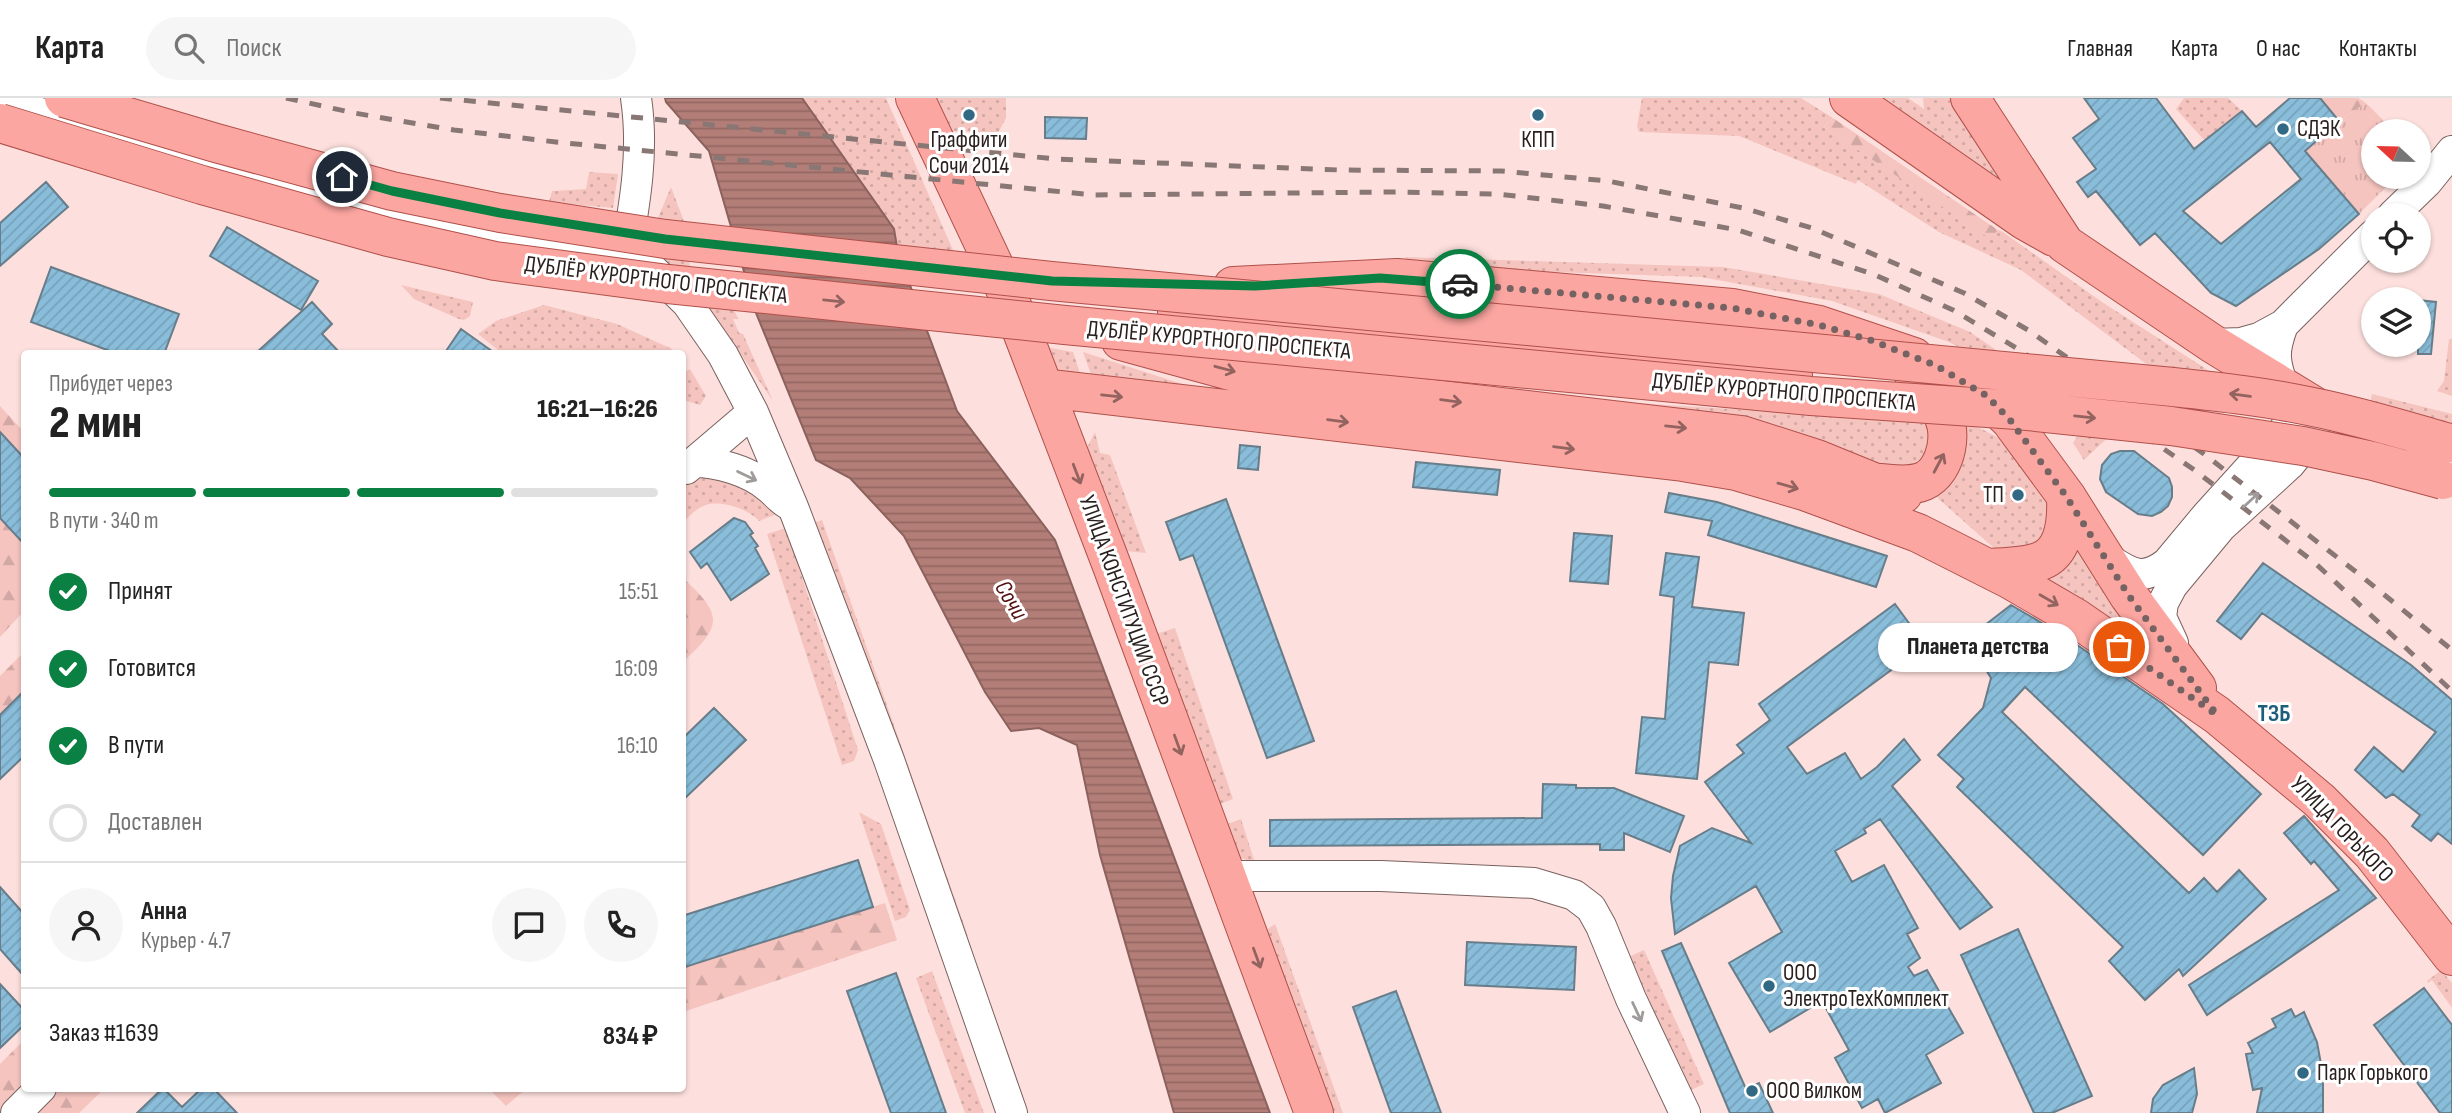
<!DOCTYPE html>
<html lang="ru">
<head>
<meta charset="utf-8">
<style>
	:root { --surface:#fff; --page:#f6f6f6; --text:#222; --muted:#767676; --line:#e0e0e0; --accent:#0b8043 }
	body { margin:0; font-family:"Sofia Sans Condensed",sans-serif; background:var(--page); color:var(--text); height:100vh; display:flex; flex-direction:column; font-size:26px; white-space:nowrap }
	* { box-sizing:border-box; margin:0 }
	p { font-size:23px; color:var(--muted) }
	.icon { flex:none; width:38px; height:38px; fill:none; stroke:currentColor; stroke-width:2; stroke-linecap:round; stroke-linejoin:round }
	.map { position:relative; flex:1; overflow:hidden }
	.sheet { position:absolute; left:21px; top:252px; width:665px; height:742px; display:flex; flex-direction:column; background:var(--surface); border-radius:7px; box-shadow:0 2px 5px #0004 }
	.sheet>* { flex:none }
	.needle { width:46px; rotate:292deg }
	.controls { position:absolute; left:2361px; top:21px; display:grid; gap:14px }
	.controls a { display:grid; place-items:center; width:70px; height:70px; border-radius:50%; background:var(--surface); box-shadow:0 2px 5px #0004; font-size:35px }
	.pin { position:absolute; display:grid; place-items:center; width:60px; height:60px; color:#fff; margin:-30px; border:4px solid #fff; border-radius:50%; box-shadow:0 2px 7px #0007 }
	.courier { position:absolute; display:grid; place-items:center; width:70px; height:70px; margin:-35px; border:5px solid #0b8043; border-radius:50%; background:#fff; color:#222; box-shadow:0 2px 9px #0007 }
	.bubble { position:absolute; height:49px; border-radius:24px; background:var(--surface); box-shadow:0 2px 5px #0004; font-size:23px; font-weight:800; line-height:49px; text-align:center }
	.head em { font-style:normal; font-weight:800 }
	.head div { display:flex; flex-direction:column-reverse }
	.head { display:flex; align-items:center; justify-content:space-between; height:119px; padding:0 28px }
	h1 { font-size:46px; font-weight:800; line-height:52px }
	.bar { display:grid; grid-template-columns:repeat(4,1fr); gap:10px 7px; align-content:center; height:84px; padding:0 28px }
	.bar i { height:9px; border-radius:5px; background:var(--line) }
	.bar .active { background:var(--accent) }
	.bar p { grid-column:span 4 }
	.line { display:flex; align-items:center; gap:18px; padding:0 28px; border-top:2px solid var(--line) }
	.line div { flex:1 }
	.round { display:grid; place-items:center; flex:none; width:74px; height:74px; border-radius:37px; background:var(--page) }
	ol { padding:0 28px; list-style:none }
	li { display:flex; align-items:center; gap:21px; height:77px }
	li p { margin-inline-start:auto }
	li .icon { padding:7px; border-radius:50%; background:var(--accent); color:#fff; stroke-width:4 }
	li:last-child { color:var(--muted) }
	li i { width:38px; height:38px; border:4px solid var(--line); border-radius:50% }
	header { display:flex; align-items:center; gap:42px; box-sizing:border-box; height:98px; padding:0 35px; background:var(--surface); border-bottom:2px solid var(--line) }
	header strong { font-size:33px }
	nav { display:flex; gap:38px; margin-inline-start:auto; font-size:24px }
	.search { width:490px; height:63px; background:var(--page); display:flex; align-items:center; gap:18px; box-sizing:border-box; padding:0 24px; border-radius:38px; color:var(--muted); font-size:26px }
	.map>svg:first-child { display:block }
	.grass { fill:url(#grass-dots) }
	.forest { fill:url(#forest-firs) }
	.park { fill:url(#park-tufts) }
	.water { fill:url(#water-rules); stroke:#8b625d; stroke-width:2 }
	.building { fill:url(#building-hatch); stroke:#677d8a; stroke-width:2; fill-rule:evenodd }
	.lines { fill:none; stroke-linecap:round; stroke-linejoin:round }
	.minor-casing { stroke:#79615e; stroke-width:32 }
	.major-casing { stroke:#b1504b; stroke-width:40 }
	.minor { stroke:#fff; stroke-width:30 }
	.major { stroke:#fca6a1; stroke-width:38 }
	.rail { stroke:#897775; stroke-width:5; stroke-dasharray:12 12; stroke-linecap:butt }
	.major-bridge-casing { stroke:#b1504b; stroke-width:40; stroke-linecap:butt }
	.major-bridge { stroke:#fca6a1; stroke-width:38 }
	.oneway { stroke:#936360 }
	.oneway2 { stroke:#9f9b9a }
	.done { stroke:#746362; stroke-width:7; stroke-dasharray:0 12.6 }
	.route { stroke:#0b8043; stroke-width:9 }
	.poi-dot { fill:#316883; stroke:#fff; stroke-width:2.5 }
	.labels { text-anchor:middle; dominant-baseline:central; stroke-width:6; stroke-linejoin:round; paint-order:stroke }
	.poi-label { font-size:23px; fill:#2a201f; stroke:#fff; text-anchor:start }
	.street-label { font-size:23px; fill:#2a201f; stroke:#fff }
	.water-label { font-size:24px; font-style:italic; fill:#53100f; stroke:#fff }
	.neighbourhood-label { font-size:24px; font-weight:bold; fill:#1d5e7b; stroke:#fff }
</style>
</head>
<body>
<header>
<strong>Карта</strong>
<div class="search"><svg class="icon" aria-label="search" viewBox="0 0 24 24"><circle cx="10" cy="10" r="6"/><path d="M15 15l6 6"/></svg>Поиск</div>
<nav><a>Главная</a><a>Карта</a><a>О нас</a><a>Контакты</a></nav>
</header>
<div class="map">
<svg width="2452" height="1015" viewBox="0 0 2452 1015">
	<defs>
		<pattern id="grass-dots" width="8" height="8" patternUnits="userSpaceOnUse" patternTransform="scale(1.75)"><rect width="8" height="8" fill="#f5c4bf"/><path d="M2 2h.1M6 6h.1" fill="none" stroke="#d2a8a4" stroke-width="1.8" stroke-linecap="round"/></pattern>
		<pattern id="forest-firs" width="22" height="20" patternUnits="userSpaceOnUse" patternTransform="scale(1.75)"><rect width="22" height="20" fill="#f5c4bf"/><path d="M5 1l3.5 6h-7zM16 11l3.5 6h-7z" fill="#d2a8a4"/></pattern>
		<pattern id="park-tufts" width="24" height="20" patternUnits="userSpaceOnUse" patternTransform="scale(1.75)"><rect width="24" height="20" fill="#f5c4bf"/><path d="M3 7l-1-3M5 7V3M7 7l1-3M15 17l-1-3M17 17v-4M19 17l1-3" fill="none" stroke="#d2a8a4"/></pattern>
		<pattern id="water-rules" width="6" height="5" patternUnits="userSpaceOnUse" patternTransform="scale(1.75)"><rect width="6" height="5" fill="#b47e78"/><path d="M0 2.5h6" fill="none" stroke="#936762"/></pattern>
		<pattern id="building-hatch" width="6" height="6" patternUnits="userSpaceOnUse" patternTransform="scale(1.75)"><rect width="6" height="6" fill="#89bdda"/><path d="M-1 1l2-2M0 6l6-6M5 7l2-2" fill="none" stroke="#76a2bb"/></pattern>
	</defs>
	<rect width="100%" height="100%" fill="#fde0dd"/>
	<!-- grass -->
	<path class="grass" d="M802 0H886L957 161 898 155 894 131Z
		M931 0H1006V20L998 35 947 33Z
		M1642 0H1801L1833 20 1824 29 1990 140 1998 132 2003 134 2102 204 2228 285 2157 274 2021 172 1939 134 1858 82 1856 86 1739 38 1639 34 1637 28Z
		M1883 0H1908L1924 11 1923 0H1953L2003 83Z
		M2184 0H2228L2242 13 2205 43 2176 11Z
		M589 74 618 76 613 110 549 104 552 93 586 91Z
		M671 89 685 126 690 170 731 204 738 221H733L739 235 743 236 773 303 701 198 656 155 652 134Z
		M1405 159 1723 169 1879 196 1970 234 2005 258 1973 257 1949 244 1832 203 1701 179 1407 169Z
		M401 187 473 204 470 218 464 222 459 221 414 201Z
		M544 207 617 226 670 250 676 255H502L478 236 496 223Z
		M2449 241H2452V298L2437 293 2444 283Z
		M1045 249 1073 254 1084 287 1061 279Z
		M1083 254 1229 301 1094 285Z
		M690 271 706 298 700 307 683 302V275Z
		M2372 296 2452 316V329L2370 306Z
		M1635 305 1939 324 1927 383 1704 316Z
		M2090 319 2117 331 2084 362 2073 345Z
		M1964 322 2003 342 2033 376 2055 418 2040 449 1995 451 1932 395Z
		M1095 334 1100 355 1110 357 1146 455 1125 453 1087 350Z
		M709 364 785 413 759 423C749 411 721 402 706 407 696 410 690 418 683 424V374Z
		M822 422 968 838 959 841 814 425Z
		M786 430 858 652 854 663 842 667 767 436Z
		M2077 443 2160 563 2037 479Z
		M1175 530 1233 701 1215 708 1156 536Z
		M859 714 881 726 910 812 906 819 895 823Z
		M1241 721 1255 765 1238 759 1222 728Z
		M1275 826 1343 1015H1325L1265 833Z
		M1644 852 1704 986 1685 995 1626 860Z
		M2441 872 2452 885V910L2432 882 2428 885 2427 883Z
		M932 873 984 1015H965L916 880Z"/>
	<!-- forest -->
	<path class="forest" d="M2320 0H2358L2366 5 2339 23Z
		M1833 20 1998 132 1990 141 1824 29Z
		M0 308 24 334V513L0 539Z
		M683 480C723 517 723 527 683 564Z
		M24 554V593L0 617V578Z
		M885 805 897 842 683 914V870Z
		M24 942V990L104 991 79 1015H0V966Z
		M489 991H526L506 1008Z"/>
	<!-- park -->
	<path class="park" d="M2366 5 2394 33H2373V79H2396L2359 116 2305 52 2339 23Z"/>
	<!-- water -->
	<path class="water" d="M665 0H802L894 131 898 155 957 313 1055 442 1270 1015H1174L1100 757 1077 647 1039 630 1011 633 985 594 904 438 850 380 816 362 756 215 709 53 666 4Z"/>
	<!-- building -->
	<path class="building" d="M2084 0H2156L2194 51 2242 13 2256 29 2290 0H2320L2339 23 2305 53 2359 116 2319 151 2236 208 2211 195 2155 135 2140 147 2096 93 2088 99 2077 84 2096 71 2073 40 2099 21ZM2270 44 2301 81 2221 146 2183 113Z
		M1045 19 1087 20 1086 41 1045 40Z
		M46 84 68 109 0 168V125Z
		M227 129 318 183 301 212 210 158Z
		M51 169 179 216 164 256H118L31 224Z
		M2418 202 2436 204 2431 256H2418Z
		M312 204 332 226 322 236 341 256H255Z
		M461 231 496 256H444Z
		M0 334 24 360V446L0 420Z
		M1240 347 1260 349 1258 372 1238 370Z
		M2120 353H2134L2169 380 2172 389V399L2168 408 2161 414 2152 418 2138 416 2106 394 2100 381 2102 367 2111 356Z
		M1416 364 1500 372 1497 397 1413 389Z
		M1669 395 1717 404 1887 458 1876 489 1708 437 1712 423 1665 414Z
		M1226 401 1314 643 1267 660 1193 457 1180 462 1166 424Z
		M734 420 745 424 753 435 750 437 758 448 755 450 769 476 731 502 707 465 701 470 690 454Z
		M1574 435 1612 438 1608 486 1570 483Z
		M1666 455 1699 459 1692 509 1744 515 1738 567 1709 564 1697 681 1636 675 1642 619 1665 621 1674 499 1660 497Z
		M2263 465 2411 567 2452 602V746L2438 735 2431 743 2412 728 2420 717 2393 696 2386 700 2355 672 2374 649 2403 674 2436 634 2262 515 2241 541 2217 523Z
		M1895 506 1925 547 1787 649 1807 676 1845 655 1861 681 1877 669 1904 641 1920 662 1892 688 1992 809 1960 831 1880 721 1864 731 1866 735 1835 753 1852 784 1884 767 1918 830 1907 836 1920 860 1908 869 1914 878 1927 872 1963 935 1926 957 1941 985 1885 1015 1878 1001 1862 1010 1835 960 1849 952 1822 903 1770 934 1729 865 1782 834 1756 788 1675 836 1671 800 1673 778 1680 748 1712 730 1751 745 1705 684 1744 655 1737 647 1770 622 1759 606Z
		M2011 507 2064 538 2163 606 2261 696 2203 757 2025 589 2002 614 2189 795 2204 780 2217 794 2239 772 2266 801 2183 878 2179 871 2145 902 2109 863 2123 849 1957 689 1964 681 1938 657 1983 610 1991 580 1967 541Z
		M24 593V658L0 681V617Z
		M714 610 746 642 682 703V641Z
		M1543 686 1576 687V690H1614L1684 718 1670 754 1624 735V752H1600V746L1270 748V722L1542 720Z
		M2304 718 2376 800 2207 917 2189 887 2339 792 2314 763 2311 766 2284 735Z
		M858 762 873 809 682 870V818Z
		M0 789 24 816V878L0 851Z
		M2018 831 2092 998 2052 1015H2034L1961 857Z
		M1467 844 1576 849 1574 892 1465 887Z
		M1681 845 1746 991 1759 985 1773 1015H1730L1662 853Z
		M896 875 946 1015H891L847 893Z
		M0 886 24 912V927L0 950Z
		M2424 890 2452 927V1015H2440L2374 927Z
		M1396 893 1441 1015H1391L1353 909Z
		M2291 911 2295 919 2304 914 2317 944 2323 977V1015H2257L2262 990 2253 992 2246 956 2253 955 2248 945 2276 929 2272 921Z
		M2194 970 2197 996 2192 1015H2151L2153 1001 2163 987Z
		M163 990 182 1009 202 990H213L237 1015H137Z"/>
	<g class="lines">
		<!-- minor casing -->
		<g class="minor-casing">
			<path id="minor" d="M0 3 234 73 399 117 495 138 626 156 649 168 687 205 723 257 753 314 793 409 889 662 1012 1015
				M2393 117 2427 84 2452 53
				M626 156C635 104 644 53 636 0
				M2213 246 2241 245 2259 240 2283 227 2373 137
				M694 364C718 364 749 373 768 389 776 395 781 403 790 407
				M686 371 753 314
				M2102 457C2128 473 2140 486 2167 465L2207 417 2286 330C2295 297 2278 288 2276 260 2275 248 2279 238 2283 227
				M2173 545 2161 519 2163 505 2172 488 2221 429 2290 366 2306 346 2315 327 2316 309
				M1226 778H1381L1534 785 1574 797 1591 810 1601 828 1631 901 1685 1015
				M16 1015 41 990"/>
		</g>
		<!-- major casing -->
		<g class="major-casing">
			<path id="major" d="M915 0 1008 197 1112 468 1314 1015
				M1849 0 2024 122 2054 139
				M1970 0 2065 146 2213 246 2316 309
				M1233 188 1397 180 1732 210 1819 227 1914 259
				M1177 214 1793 277
				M1121 243 1234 274 1271 282 1742 337 1817 361 1903 396
				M1044 290 1683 364 1736 373 1804 393 1918 435 2011 482 2076 520 2217 617 2319 702 2372 755 2452 858
				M1982 295 2010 322 2066 398 2129 498 2197 590
				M1880 385C1895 386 1910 389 1924 383 1947 373 1955 330 1939 311 1932 302 1921 299 1911 295
				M1988 470C2004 469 2023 469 2038 464 2065 456 2067 421 2066 398"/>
		</g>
		<!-- minor -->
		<use href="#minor" class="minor"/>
		<!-- major -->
		<use href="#major" class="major"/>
		<!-- rail -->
		<path class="rail" d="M286 0 354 15 454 32 556 44 1094 97 1396 94 1497 96 1603 108 1738 132 1873 176 1953 212 2018 251 2193 371 2315 465 2452 593
			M440 0 1056 61 1340 72 1501 73 1608 83 1743 110 1812 130 1964 195 2028 232 2204 356 2360 477 2452 552"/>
		<!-- major-bridge casing -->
		<g class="major-bridge-casing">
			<path id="major-bridge" d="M64 0 216 45 392 93 500 115 665 141 1051 183 2173 289C2220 294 2267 299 2313 309 2359 318 2404 332 2449 345
				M0 25 202 87 388 139 495 163 668 186 1065 227 1811 298 2017 312 2171 328 2303 348 2373 363 2443 382"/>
		</g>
		<!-- major-bridge -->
		<use href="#major-bridge" class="major-bridge"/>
	</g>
	<!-- one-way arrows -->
	<defs><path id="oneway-shaft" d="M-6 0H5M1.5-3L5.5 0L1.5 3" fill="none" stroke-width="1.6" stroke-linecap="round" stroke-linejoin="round" transform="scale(1.75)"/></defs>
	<g class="oneway">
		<use href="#oneway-shaft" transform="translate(834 203) rotate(6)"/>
		<use href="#oneway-shaft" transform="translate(1225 271) rotate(15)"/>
		<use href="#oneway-shaft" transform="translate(2240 297) rotate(-172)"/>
		<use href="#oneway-shaft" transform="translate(1112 298) rotate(6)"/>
		<use href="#oneway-shaft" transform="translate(1451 303) rotate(7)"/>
		<use href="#oneway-shaft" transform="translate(2085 319) rotate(6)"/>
		<use href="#oneway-shaft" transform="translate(1338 323) rotate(7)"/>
		<use href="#oneway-shaft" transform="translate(1676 329) rotate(6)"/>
		<use href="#oneway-shaft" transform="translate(1564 350) rotate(7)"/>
		<use href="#oneway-shaft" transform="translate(1939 365) rotate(-62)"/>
		<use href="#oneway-shaft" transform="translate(1077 376) rotate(69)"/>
		<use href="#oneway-shaft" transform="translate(1788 388) rotate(16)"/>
		<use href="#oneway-shaft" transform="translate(2049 502) rotate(30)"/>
		<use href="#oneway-shaft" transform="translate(1178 647) rotate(70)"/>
		<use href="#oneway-shaft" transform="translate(1257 860) rotate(70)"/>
	</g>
	<g class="oneway2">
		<use href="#oneway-shaft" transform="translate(747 378) rotate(26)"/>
		<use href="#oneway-shaft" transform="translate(2251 402) rotate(-43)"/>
		<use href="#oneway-shaft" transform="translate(1637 914) rotate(65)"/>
	</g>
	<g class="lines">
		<!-- done -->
		<path class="done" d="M1460 186 1732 210 1819 227 1870 242 1935 267 1987 298 2010 322 2066 398 2129 498 2217 617 2119 549"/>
		<!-- route -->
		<path class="route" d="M342 79 392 93 500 115 665 141 1052 183 1255 188 1380 180 1460 186"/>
	</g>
	<!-- markers -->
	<g class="poi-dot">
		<circle cx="969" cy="17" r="7"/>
		<circle cx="1538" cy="17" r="7"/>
		<circle cx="2283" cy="31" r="7"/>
		<circle cx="2018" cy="397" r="7"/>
		<circle cx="1769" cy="888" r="7"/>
		<circle cx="2303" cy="975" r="7"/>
		<circle cx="1752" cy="993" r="7"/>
	</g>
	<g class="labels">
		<!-- poi labels -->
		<g class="poi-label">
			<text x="2297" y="31">СДЭК</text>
			<text x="969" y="42" text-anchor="middle">Граффити<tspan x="969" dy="26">Сочи 2014</tspan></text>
			<text x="1538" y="42" text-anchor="middle">КПП</text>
			<text x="2004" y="397" text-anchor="end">ТП</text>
			<text x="1783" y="875">ООО<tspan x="1783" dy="26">ЭлектроТехКомплект</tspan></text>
			<text x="2317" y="975">Парк Горького</text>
			<text x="1766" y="993">ООО Вилком</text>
		</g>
		<!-- street labels -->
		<g class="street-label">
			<text transform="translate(656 182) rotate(7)">ДУБЛЁР КУРОРТНОГО ПРОСПЕКТА</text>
			<text transform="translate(1219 242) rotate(5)">ДУБЛЁР КУРОРТНОГО ПРОСПЕКТА</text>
			<text transform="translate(1784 294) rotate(5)">ДУБЛЁР КУРОРТНОГО ПРОСПЕКТА</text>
			<text transform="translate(1124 503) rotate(70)">УЛИЦА КОНСТИТУЦИИ СССР</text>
			<text transform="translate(2342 731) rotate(46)">УЛИЦА ГОРЬКОГО</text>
		</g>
		<!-- water labels -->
		<g class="water-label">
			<text transform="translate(1011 502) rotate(59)">Сочи</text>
		</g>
		<!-- neighbourhood labels -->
		<g class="neighbourhood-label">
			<text x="2274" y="615">ТЗБ</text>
		</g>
	</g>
</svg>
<div class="controls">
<a><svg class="needle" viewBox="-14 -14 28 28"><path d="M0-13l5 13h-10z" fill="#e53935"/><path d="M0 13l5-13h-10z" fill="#767676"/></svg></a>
<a><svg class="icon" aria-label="locate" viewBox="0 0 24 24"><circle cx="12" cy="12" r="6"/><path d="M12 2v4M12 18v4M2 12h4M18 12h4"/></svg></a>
<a><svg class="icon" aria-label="layers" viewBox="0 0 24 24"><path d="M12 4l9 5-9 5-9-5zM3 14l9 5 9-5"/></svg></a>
</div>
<div class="pin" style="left:2119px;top:549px;background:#ea580c"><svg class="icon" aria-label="bag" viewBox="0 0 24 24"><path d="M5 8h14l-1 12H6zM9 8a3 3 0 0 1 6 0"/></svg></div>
<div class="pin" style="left:342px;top:79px;background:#1f2937"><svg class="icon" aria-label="home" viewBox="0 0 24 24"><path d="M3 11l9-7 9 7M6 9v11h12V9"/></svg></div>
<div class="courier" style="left:1460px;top:186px"><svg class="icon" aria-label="car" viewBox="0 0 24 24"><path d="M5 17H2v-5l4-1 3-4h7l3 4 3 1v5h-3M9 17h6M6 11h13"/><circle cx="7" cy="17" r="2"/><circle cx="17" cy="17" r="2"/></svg></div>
<div class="bubble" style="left:1878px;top:525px;width:200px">Планета детства</div>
<section class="sheet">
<div class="head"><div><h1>2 мин</h1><p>Прибудет через</p></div><em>16:21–16:26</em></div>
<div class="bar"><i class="active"></i><i class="active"></i><i class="active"></i><i></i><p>В пути · 340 m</p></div>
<ol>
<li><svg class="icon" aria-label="check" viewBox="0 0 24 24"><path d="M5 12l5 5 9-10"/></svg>Принят<p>15:51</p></li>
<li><svg class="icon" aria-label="check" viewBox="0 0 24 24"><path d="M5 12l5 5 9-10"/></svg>Готовится<p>16:09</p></li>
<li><svg class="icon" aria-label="check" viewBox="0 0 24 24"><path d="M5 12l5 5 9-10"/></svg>В пути<p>16:10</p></li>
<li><i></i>Доставлен</li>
</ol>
<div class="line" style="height:126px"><a class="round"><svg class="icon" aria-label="person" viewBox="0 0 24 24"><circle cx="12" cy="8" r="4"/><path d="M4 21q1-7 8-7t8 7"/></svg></a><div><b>Анна</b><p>Курьер · 4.7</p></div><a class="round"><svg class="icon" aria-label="chat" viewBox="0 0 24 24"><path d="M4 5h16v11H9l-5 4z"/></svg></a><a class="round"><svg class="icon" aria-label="phone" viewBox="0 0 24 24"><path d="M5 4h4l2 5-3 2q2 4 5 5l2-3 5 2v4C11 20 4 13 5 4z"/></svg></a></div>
<div class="line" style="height:91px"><div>Заказ #1639</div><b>834 ₽</b></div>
</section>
</div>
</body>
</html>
